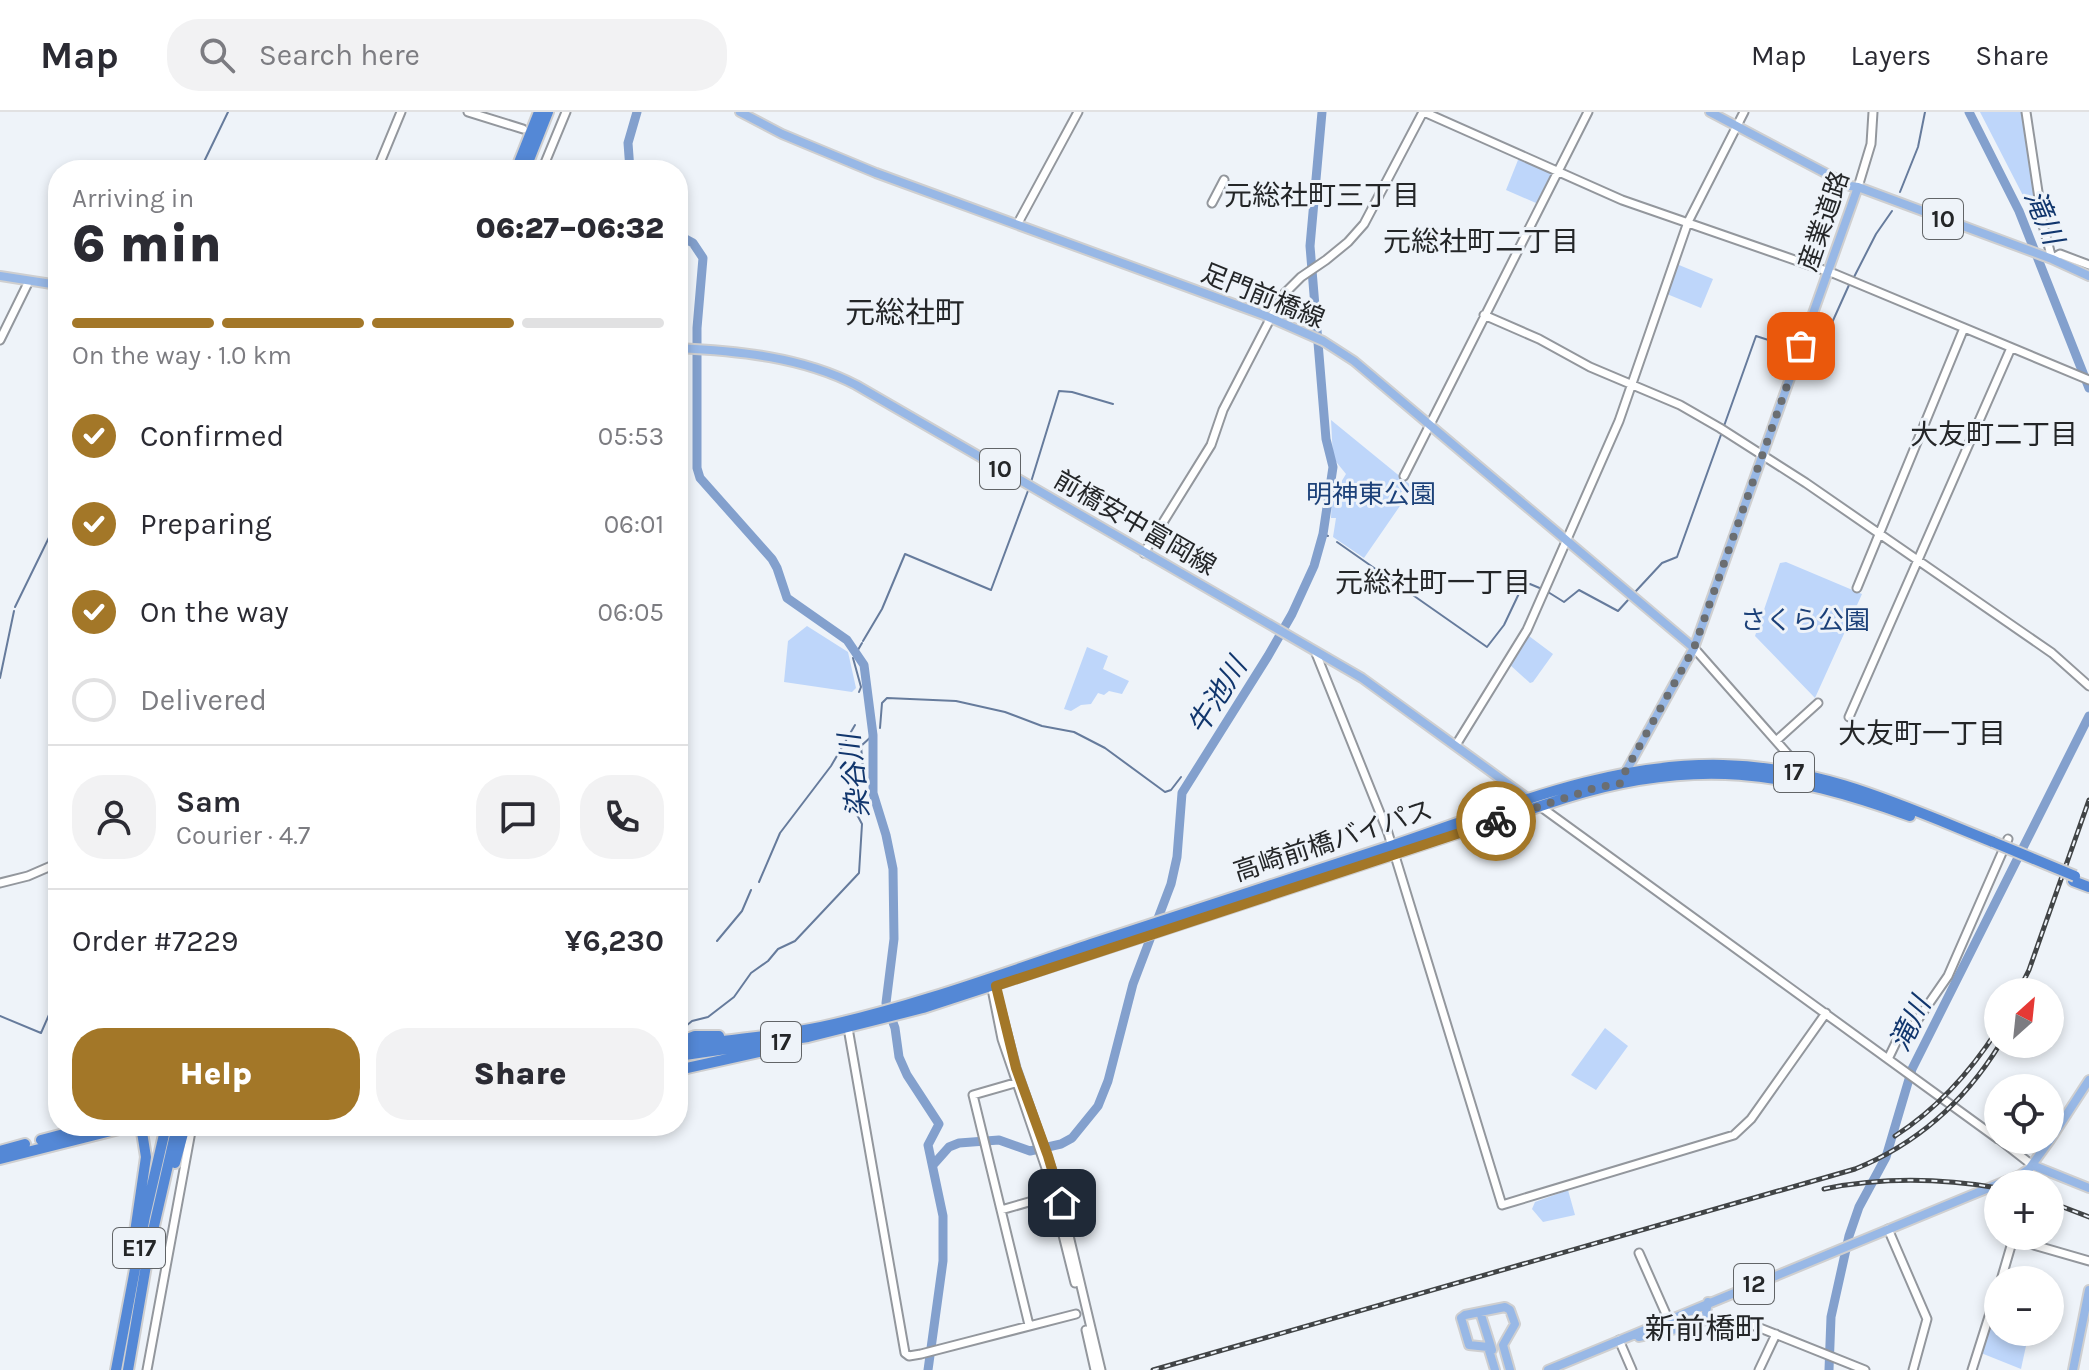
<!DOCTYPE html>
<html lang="en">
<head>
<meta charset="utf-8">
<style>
	:root { --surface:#fff; --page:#f2f2f3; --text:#2b2b33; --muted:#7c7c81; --line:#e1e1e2; --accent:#a37728 }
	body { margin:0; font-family:Karla,"Noto Sans JP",sans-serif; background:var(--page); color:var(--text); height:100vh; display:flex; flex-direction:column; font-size:30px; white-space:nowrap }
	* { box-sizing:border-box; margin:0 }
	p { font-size:26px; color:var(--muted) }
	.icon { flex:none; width:44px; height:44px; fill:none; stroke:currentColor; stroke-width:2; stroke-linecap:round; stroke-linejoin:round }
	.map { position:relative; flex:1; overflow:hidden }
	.sheet { position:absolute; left:48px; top:48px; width:640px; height:976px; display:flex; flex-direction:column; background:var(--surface); border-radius:32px; box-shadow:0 4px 12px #0003 }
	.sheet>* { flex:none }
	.needle { width:52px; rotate:27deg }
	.controls { position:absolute; left:1984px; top:866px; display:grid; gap:16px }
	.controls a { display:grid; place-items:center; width:80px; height:80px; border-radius:50%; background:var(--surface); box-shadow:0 4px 12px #0003; font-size:40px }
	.pin { position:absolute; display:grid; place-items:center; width:68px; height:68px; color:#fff; margin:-34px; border-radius:16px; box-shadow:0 4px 12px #0006 }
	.courier { position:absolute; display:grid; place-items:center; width:80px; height:80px; margin:-40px; border:6px solid #a37728; border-radius:50%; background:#fff; color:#222; box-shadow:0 2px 10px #0007 }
	.head em { font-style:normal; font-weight:800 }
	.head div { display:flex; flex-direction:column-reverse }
	.head { display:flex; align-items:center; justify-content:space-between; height:136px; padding:0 24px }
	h1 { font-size:52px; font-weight:800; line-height:60px }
	.bar { display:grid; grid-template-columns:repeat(4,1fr); gap:12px 8px; align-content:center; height:96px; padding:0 24px }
	.bar i { height:10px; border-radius:6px; background:var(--line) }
	.bar .active { background:var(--accent) }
	.bar p { grid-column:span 4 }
	.line { display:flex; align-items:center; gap:20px; padding:0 24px; border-top:2px solid var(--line) }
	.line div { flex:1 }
	.round { display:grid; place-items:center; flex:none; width:84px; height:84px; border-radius:32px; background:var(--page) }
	ol { padding:0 24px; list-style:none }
	li { display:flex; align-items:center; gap:24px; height:88px }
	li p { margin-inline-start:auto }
	li .icon { padding:8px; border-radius:50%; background:var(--accent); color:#fff; stroke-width:4 }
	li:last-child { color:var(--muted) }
	li i { width:44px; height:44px; border:4px solid var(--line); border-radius:50% }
	.button { display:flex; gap:16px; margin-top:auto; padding:16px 24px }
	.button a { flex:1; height:92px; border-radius:32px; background:var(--accent); color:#fff; font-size:32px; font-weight:800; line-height:92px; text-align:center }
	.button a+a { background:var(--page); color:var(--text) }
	header { display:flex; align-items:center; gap:48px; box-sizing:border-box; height:112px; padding:0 40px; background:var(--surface); border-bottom:2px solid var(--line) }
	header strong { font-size:38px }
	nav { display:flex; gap:44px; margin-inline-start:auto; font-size:28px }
	.search { width:560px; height:72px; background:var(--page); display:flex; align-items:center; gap:20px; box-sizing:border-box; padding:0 28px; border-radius:32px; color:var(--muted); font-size:30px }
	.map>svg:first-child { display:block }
	.green { fill:#bed6fa }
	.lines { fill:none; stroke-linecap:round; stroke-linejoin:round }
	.stream { stroke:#667b9c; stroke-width:2 }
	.river { stroke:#83a0cd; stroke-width:9 }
	.minor-casing { stroke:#93979d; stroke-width:11 }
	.major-casing { stroke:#cfcfd0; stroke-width:12 }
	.highway-casing { stroke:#cfcfd0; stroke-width:14 }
	.minor { stroke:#fff; stroke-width:7 }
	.major { stroke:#98b8e6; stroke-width:8 }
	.highway { stroke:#5488d6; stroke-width:10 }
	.rail-casing { stroke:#414446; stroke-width:5 }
	.rail { stroke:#eef3f9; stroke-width:2; stroke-dasharray:6; stroke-linecap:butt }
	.highway-bridge-casing { stroke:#cfcfd0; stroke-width:14; stroke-linecap:butt }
	.highway-bridge { stroke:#5488d6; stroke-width:10 }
	.done { stroke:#6b6e71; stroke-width:8; stroke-dasharray:0 14.4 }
	.route { stroke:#a37728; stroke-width:10 }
	.labels { text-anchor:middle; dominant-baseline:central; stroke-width:6; stroke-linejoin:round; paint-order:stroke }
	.shield { fill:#eef3f9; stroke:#616467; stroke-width:2 }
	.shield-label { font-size:24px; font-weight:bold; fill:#242628 }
	.street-label { font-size:26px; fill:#242628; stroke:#eef3f9 }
	.park-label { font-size:26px; fill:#1c4179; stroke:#eef3f9 }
	.neighbourhood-label { font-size:28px; fill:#242628; stroke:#eef3f9 }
	.water-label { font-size:28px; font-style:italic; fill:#11366d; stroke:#eef3f9 }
	.quarter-label { font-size:30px; fill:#242628; stroke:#eef3f9 }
</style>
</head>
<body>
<header>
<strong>Map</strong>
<div class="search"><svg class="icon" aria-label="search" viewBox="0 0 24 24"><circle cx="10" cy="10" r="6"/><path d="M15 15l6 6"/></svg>Search here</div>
<nav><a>Map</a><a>Layers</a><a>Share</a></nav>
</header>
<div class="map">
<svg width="2089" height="1258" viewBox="0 0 2089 1258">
	<rect width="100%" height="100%" fill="#eef3f9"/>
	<!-- green -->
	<path class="green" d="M1980 0H2021L2037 101H2032Z
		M1521 47 1552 61 1536 91 1506 78 1518 48Z
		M1679 153 1713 167 1701 196 1667 182 1676 154Z
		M1331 308 1413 375 1364 446 1333 425 1336 406H1331L1332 385 1346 362 1333 346Z
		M1786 450 1862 482 1815 586 1755 524 1780 451Z
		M807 514 848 540 856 576 852 580 784 570 788 529Z
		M1529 524 1553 542 1533 570 1530 571 1509 552 1525 526Z
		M1087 535 1108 544 1103 557 1129 569 1122 582 1109 579 1104 583 1098 581 1091 592 1081 593 1071 599 1064 597Z
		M1605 916 1628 934 1596 978 1571 963Z
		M1568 1078 1575 1103 1543 1110 1532 1097 1535 1090Z
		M1994 1201 1998 1202V1220H2029L2021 1257 1981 1241Z"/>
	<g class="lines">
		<!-- stream -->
		<path class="stream" d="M200 58 228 0
			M1900 80 1918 35 1925 0
			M1853 167 1876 122 1892 99
			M1802 240 1817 244 1849 173
			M1724 314 1756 224 1796 237
			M1031 370 1059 279 1072 280 1113 292
			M1323 422 1328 424
			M1337 430 1487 535 1504 513 1523 473 1530 472 1542 477
			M1636 479 1662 451 1677 445 1722 320
			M1548 480 1564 490 1579 478 1618 499 1628 488
			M15 495 58 407
			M863 529 882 497 905 442 991 478 1029 376
			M855 543 862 531
			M853 546 861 575 859 580
			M0 566 14 499
			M880 616 882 591 887 586 956 589 1005 600 1042 614 1074 620 1105 636 1165 680 1171 678 1181 665
			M759 770 780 721 831 654 855 613
			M717 829 742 799 751 778
			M0 904 41 921 55 889 58 887
			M685 921 686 914 692 909 708 905 734 885 751 861 768 849 778 837 795 829 859 761 862 712 849 688 864 668 861 634 873 623"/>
		<!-- river -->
		<path class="river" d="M1969 0 2019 99 2089 276
			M630 58 628 31 637 0
			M678 123 693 131 703 146 697 216V356L700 366 772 447 777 456 787 486 847 528 864 553 873 623V681L886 723 893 757 894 827 886 891 895 916 899 945 907 963 939 1012 928 1033 943 1104V1149L928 1258
			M933 1053 949 1035 959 1031 999 1028 1030 1039 1061 1032 1072 1026 1098 994 1108 969 1133 872 1171 772 1177 745 1182 681 1268 544 1292 502 1314 454 1323 422 1333 355 1326 327 1310 134 1322 0
			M1829 1258 1831 1205 1849 1124 1859 1095 1886 1045 1912 957 2089 604"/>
		<!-- minor casing -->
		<g class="minor-casing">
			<path id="minor" d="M468 0 523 17
				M1424 0 1622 88 1835 162 2089 268
				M2026 0 2043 113 2052 147 2060 142 2089 153
				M377 58 401 0
				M542 58 566 0
				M1858 75 1871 32 1873 0
				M1212 91 1224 68
				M1018 111 1078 0
				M1484 203 1539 227 1590 255 1680 293 1720 316 1806 371 2052 541 2089 574
				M0 228 29 169
				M1404 364 1588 0
				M1144 441 1211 333 1223 298 1282 184 1301 165 1326 148 1348 130 1364 112 1423 0
				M1857 476 1964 216
				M1694 536 1807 664
				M1315 539 1388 721 1502 1093 1734 1023 1751 1007 1826 901
				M1849 605 2011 236
				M1777 628 1818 591
				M1456 633 1527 518 1619 309 1688 110 1744 0
				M1541 695 1998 1027
				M0 771 28 764 58 751
				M993 868 1016 956 1057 1073 1101 1258
				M991 872 1002 927 1047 1059 1075 1171
				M848 916 905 1241 909 1244 921 1242 1076 1202
				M1888 947 1901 920 1912 916 1948 864 2008 727
				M1018 970 973 983 1029 1213
				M2000 1028 2032 1053
				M1001 1098 1057 1082
				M1888 1117 1927 1207 1913 1258
				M1639 1141 1670 1211 1712 1208 1755 1214 1865 1258
				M2001 1168 2013 1127 2089 1149
				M1086 1218 1095 1258
				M1619 1228 1632 1258
				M147 1258 192 1014
				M1759 1258 1776 1222
				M1972 1258 1998 1176"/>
		</g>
		<!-- major casing -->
		<g class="major-casing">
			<path id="major" d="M740 0 782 22 876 61 1264 203 1323 229 1354 249 1694 536
				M1710 0 1850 74 1858 75 2052 147 2089 164
				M0 164 58 173
				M678 236C739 239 802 245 856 273L1362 566 1530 688
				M1624 663 1694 536 1858 75
				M2050 1028 2089 968
				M2032 1053 2089 1076
				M1708 1190 1706 1201 1712 1208
				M1480 1200 1492 1238
				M1639 1225 1695 1213 1703 1209
				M1495 1258 1488 1235 1469 1233 1461 1206 1465 1203 1505 1195 1510 1198 1515 1212 1503 1233 1510 1258
				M1548 1258 2020 1063 2029 1057 2050 1028
				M2073 1258 2089 1178"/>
		</g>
		<!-- highway casing -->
		<g class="highway-casing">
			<path id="highway" d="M516 58 539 0
				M525 58 548 0
				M2073 769 2089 775
				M680 930 695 924H719
				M678 934C726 928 773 925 821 915 913 895 1002 862 1091 832 1191 799 1291 767 1391 734 1499 698 1608 650 1723 653 1822 655 1903 694 1993 730
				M678 944 808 925 923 896 1565 686C1695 645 1785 659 1910 704
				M678 958 768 938
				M41 1028 94 1014
				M0 1039 25 1032
				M0 1047 131 1014
				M175 1051 185 1014
				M134 1127 146 1045 141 1014
				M116 1258 145 1104 166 1014
				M128 1258 149 1136 177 1014"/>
		</g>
		<!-- minor -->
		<use href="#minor" class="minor"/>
		<!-- major -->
		<use href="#major" class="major"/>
		<!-- highway -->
		<use href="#highway" class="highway"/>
		<!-- rail casing -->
		<g class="rail-casing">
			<path id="rail" d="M2018 880 2029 858 2089 688
				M1895 1024C1937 997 1971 959 1998 917
				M1824 1077C1882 1065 1939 1066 1998 1076
				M2050 1090 2089 1105
				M1153 1258 1855 1057C1917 1032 1965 989 2000 932"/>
		</g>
		<!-- rail -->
		<use href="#rail" class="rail"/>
		<!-- highway-bridge casing -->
		<g class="highway-bridge-casing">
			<path id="highway-bridge" d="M1993 730 2075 764"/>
		</g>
		<!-- highway-bridge -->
		<use href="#highway-bridge" class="highway-bridge"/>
	</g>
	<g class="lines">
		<!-- done -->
		<path class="done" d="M1496 709 1595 676 1622 671 1625 660 1694 536 1801 234"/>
		<!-- route -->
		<path class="route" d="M1062 1091 1048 1044 1016 956 996 874 1496 709"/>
	</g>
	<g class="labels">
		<!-- shield labels -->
		<g class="shield">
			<rect x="1923" y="87" width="40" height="40" rx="6"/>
			<rect x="980" y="337" width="40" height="40" rx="6"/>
			<rect x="1774" y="640" width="40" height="40" rx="6"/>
			<rect x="761" y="910" width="40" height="40" rx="6"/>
			<rect x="113" y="1116" width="52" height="40" rx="6"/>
			<rect x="1734" y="1152" width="40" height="40" rx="6"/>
		</g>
		<g class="shield-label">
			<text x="1943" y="107">10</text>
			<text x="1000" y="357">10</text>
			<text x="1794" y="660">17</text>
			<text x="781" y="930">17</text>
			<text x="139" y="1136">E17</text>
			<text x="1754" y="1172">12</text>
		</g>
		<!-- street labels -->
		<g class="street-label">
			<text transform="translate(1824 109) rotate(-71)">産業道路</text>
			<text transform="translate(1263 184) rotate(22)">足門前橋線</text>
			<text transform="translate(1135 411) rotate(30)">前橋安中富岡線</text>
			<text transform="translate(1333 729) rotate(-18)">高崎前橋バイパス</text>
		</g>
		<!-- park labels -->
		<g class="park-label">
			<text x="1371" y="382">明神東公園</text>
			<text x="1805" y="508">さくら公園</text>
		</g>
		<!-- neighbourhood labels -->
		<g class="neighbourhood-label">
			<text x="1322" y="83">元総社町三丁目</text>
			<text x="1481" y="129">元総社町二丁目</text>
			<text x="1994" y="322">大友町二丁目</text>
			<text x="1433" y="470">元総社町一丁目</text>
			<text x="1922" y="621">大友町一丁目</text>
		</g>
		<!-- water labels -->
		<g class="water-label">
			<text transform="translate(2044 105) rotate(67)">滝川</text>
			<text transform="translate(1217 584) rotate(-58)">牛池川</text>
			<text transform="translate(854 664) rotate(-97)">染谷川</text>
			<text transform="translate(1910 912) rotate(-64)">滝川</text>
		</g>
		<!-- quarter labels -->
		<g class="quarter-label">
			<text x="905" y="201">元総社町</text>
			<text x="1705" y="1217">新前橋町</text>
		</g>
	</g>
</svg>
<div class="controls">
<a><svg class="needle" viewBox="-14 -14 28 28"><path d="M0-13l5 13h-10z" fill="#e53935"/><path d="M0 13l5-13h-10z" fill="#7c7c81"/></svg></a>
<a><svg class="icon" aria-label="locate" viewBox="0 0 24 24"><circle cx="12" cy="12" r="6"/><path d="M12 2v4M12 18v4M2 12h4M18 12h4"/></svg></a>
<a>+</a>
<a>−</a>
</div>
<div class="pin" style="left:1801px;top:234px;background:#ea580c"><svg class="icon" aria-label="bag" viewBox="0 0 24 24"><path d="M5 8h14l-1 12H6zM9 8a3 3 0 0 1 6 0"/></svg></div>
<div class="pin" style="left:1062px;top:1091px;background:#1f2937"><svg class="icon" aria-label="home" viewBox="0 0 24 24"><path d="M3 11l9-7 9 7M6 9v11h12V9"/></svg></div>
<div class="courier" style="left:1496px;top:709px"><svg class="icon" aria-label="bike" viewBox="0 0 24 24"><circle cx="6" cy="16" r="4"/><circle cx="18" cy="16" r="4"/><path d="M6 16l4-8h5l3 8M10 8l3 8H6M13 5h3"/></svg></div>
<section class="sheet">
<div class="head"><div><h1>6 min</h1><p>Arriving in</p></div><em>06:27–06:32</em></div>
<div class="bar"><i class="active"></i><i class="active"></i><i class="active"></i><i></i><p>On the way · 1.0 km</p></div>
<ol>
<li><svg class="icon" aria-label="check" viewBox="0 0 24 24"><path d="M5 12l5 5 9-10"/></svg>Confirmed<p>05:53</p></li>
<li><svg class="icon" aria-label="check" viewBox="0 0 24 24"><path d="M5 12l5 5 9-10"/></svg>Preparing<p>06:01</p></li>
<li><svg class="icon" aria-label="check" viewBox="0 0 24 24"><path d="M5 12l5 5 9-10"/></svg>On the way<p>06:05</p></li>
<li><i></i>Delivered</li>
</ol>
<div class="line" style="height:144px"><a class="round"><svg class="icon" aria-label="person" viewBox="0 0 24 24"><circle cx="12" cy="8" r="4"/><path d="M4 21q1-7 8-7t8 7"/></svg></a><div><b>Sam</b><p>Courier · 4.7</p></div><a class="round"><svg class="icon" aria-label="chat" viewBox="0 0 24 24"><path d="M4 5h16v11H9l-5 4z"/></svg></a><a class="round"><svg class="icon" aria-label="phone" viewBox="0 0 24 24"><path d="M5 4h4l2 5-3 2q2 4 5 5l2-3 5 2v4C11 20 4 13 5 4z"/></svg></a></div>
<div class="line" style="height:104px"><div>Order #7229</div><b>¥6,230</b></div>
<div class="button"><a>Help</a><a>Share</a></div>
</section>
</div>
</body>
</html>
